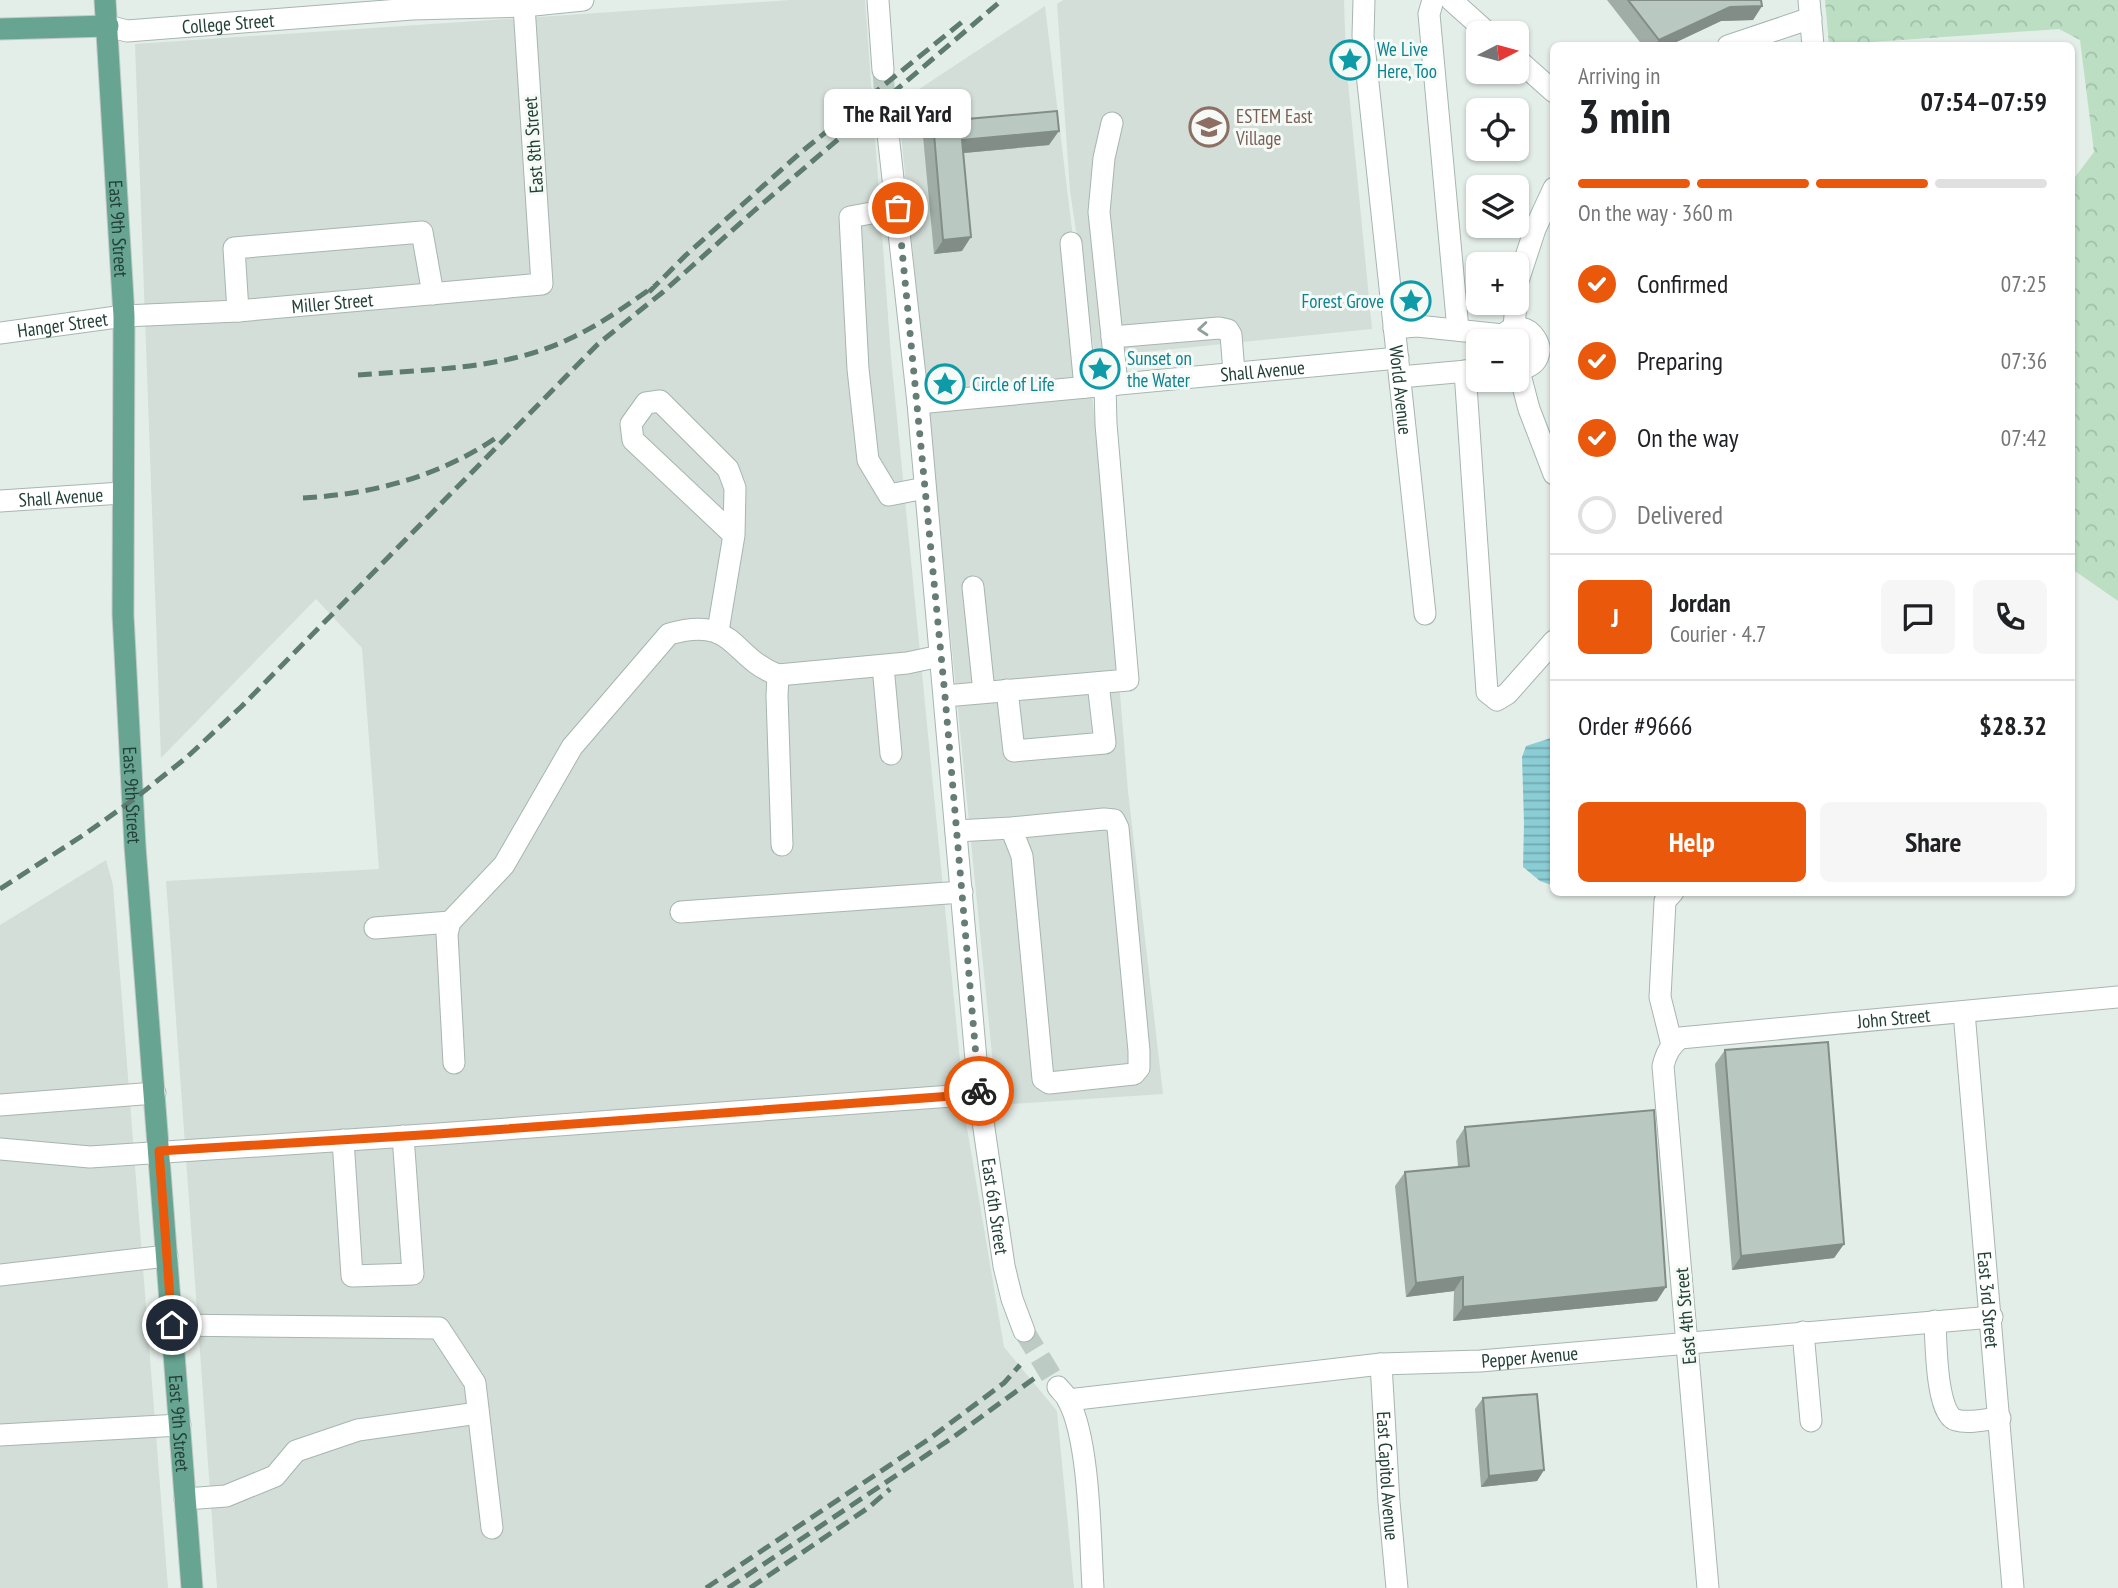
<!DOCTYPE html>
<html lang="en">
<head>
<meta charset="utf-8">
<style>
	:root { --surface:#fff; --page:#f6f6f6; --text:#202124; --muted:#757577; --line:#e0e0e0; --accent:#ea580c }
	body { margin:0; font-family:"PT Sans Narrow",sans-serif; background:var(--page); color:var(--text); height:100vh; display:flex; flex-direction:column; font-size:26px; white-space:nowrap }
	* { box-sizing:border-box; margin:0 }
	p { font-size:23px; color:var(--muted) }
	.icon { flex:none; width:38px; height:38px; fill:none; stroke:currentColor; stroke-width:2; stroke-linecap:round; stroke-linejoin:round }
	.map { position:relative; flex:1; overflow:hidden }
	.panel { position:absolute; left:1550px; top:42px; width:525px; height:854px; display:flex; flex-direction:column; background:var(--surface); border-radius:10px; box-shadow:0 2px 5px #0004 }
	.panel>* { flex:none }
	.needle { width:46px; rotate:84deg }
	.fabs { position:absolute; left:1466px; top:21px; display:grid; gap:14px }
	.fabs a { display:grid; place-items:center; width:63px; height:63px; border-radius:10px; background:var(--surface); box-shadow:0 2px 5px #0004; font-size:35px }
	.pin { position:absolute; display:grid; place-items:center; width:60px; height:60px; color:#fff; margin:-30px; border:4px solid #fff; border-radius:50%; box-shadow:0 2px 7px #0007 }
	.courier { position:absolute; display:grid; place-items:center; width:70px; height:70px; margin:-35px; border:5px solid #ea580c; border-radius:50%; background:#fff; color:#222; box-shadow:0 2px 9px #0007 }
	.bubble { position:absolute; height:49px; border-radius:10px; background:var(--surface); box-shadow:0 2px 5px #0004; font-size:23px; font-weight:700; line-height:49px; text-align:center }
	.headline em { font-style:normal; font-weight:700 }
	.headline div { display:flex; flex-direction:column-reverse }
	.headline { display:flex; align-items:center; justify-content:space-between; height:119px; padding:0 28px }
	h1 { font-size:46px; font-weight:700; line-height:52px }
	.bar { display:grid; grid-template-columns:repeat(4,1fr); gap:10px 7px; align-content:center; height:84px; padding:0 28px }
	.bar i { height:9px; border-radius:5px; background:var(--line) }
	.bar .active { background:var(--accent) }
	.bar p { grid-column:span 4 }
	.line { display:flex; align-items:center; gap:18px; padding:0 28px; border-top:2px solid var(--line) }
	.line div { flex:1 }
	.round { display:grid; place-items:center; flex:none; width:74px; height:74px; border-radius:10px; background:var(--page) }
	ol { padding:0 28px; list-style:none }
	li { display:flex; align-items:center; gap:21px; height:77px }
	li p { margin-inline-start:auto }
	li .icon { padding:7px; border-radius:50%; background:var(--accent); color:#fff; stroke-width:4 }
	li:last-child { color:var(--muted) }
	li i { width:38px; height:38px; border:4px solid var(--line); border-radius:50% }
	.action { display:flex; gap:14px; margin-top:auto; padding:14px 28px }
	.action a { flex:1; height:80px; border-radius:10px; background:var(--accent); color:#fff; font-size:28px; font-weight:700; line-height:80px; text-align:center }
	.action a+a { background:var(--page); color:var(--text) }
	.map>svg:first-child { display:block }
	.built { fill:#d2ded7 }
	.park { fill:url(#park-crowns) }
	.water { fill:url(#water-rules) }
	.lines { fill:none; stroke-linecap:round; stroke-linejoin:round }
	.minor-tunnel { stroke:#bdcbc5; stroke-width:21; stroke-dasharray:21 10; stroke-linecap:butt }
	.minor-casing { stroke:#a6b6b0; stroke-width:23 }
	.major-casing { stroke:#c1cac7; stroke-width:23 }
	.minor { stroke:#fff; stroke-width:21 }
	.major { stroke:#67a491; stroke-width:21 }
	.rail { stroke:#5d7b71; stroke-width:5; stroke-dasharray:14 7; stroke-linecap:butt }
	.wall { fill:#9fada6 }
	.shaded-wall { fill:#828d87 }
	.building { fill:#b9c9c1; stroke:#828d87; stroke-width:2 }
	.oneway { stroke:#90a09a }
	.done { stroke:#667d75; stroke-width:7; stroke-dasharray:0 12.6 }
	.route { stroke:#ea580c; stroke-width:9 }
	.labels { text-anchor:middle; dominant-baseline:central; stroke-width:6; stroke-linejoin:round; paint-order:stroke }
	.street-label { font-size:19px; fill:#224036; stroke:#f5faf7 }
	.culture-label { font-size:19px; fill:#0d838f; stroke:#f5faf7; text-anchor:start }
	.education-label { font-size:19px; fill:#785e54; stroke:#f5faf7; text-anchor:start }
</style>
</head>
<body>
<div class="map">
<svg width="2118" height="1588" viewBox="0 0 2118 1588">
	<defs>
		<pattern id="park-crowns" width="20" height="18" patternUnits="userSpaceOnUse" patternTransform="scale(1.75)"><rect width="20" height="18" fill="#bcdfc3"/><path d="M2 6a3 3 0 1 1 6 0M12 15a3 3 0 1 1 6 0" fill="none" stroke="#a1c0a8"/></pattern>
		<pattern id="water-rules" width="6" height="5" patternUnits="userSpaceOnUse" patternTransform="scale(1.75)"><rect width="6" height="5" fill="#8bcdd4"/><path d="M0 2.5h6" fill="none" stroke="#71a8ad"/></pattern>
	</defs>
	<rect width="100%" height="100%" fill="#e4eee9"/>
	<!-- built -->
	<path class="built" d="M790 0H865L891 357 966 1122 1004 1347 1057 1411 1074 1588H217L166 881 379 869 362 648 316 599 161 758 135 44Z
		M1063 0H1344L1346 62 1372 329 1095 357 1070 191 1057 4Z
		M1045 6 1103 487 1128 791 1163 1094 997 1105 898 103Z
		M106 860 113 885 168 1588H0V925Z"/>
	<!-- park -->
	<path class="park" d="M1825 0H2118V601L2072 569V181L2094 152 2080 40 2059 29 1829 45Z"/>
	<!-- water -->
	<path class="water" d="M1554 737V886L1540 881 1523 867 1524 823 1522 757 1526 746Z"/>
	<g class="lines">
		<!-- minor-tunnel -->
		<path class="minor-tunnel" d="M883 70 886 116
			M1024 1331 1058 1387"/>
		<!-- minor casing -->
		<g class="minor-casing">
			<g id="minor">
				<path d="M878 0 883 70"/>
				<path id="s1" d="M1364 0 1363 36 1425 614"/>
				<path d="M1433 0 1429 14 1458 330"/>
				<path d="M1451 0 1488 33"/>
				<path d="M1809 0 1813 46"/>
				<path id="s2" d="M108 26 127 31 412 9 524 6 583 0"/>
				<path d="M1728 46 1811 18"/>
				<path d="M1517 59 1554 92"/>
				<path id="s3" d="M886 116 918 403 979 1094 1004 1266 1012 1299 1024 1331"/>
				<path d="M1112 123 1104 158 1099 212 1117 384"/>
				<path d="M898 208 850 217 858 369 868 460 889 495 925 488"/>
				<path d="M1071 243 1085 387"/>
				<path d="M1517 284 1535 229 1554 188"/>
				<path d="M238 311 234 248 422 232 433 294"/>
				<path d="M1394 328 1417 326 1503 335"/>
				<path d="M1514 328 1516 303"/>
				<path id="s4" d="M0 333 124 316 238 311 542 284 524 6"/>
				<path d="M1112 337 1219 328 1228 330 1231 335 1234 372"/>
				<path d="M1499 341C1523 302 1565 362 1517 370"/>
				<path d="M1465 371 1487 692 1497 700 1507 694 1554 641"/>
				<path d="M1519 371 1529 409 1554 474"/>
				<path d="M1400 377 1478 370"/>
				<path id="s5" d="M918 403 1398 358"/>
				<path id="s6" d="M0 501 122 493"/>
				<path d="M973 587 984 692"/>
				<path d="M718 631 734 535 735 488 728 469 660 401 646 403 631 424 633 440 734 535"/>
				<path d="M883 666 891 754"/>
				<path d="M778 675 777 696 782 845"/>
				<path d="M1007 690 1014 751 1105 743 1098 683"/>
				<path d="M945 696 1128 680 1106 424 1105 385"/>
				<path d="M956 831 1011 828 1022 856 1043 1079 1049 1083 1134 1074 1139 1068V1051L1118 828 1114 820 1104 819 1011 828"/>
				<path d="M681 912 962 892"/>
				<path d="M375 928 450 922"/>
				<path id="s7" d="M1964 1012 2013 1588"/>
				<path d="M1672 1045 1660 997 1665 901 1673 892"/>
				<path d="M454 1063 447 934 450 922 504 865 572 747 669 634C736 615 730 657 778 675L907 663 940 656"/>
				<path d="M0 1105 155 1093"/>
				<path d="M343 1140 352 1276 413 1274 403 1136"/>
				<path d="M0 1149 90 1157 438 1134 979 1094"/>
				<path d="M0 1275 167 1256"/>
				<path d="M1935 1321C1936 1341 1936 1415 1956 1420 1969 1424 1986 1419 2000 1418"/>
				<path d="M172 1325 439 1328 475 1383 492 1528"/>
				<path d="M1803 1332 1811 1421"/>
				<path id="s8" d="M1381 1364 1389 1502 1397 1588"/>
				<path d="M1058 1387C1061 1391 1066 1395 1068 1400 1090 1440 1090 1540 1093 1588"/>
				<path id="s9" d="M1068 1400 1381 1364 1480 1361 1992 1317"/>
				<path d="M0 1435 180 1425"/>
				<path d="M185 1499 226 1496 275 1476 296 1451 358 1430 478 1413"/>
				<path id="s10" d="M1708 1588 1663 1066C1666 1054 1670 1046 1680 1038L2118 997"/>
			</g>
		</g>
		<!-- major casing -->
		<g class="major-casing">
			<g id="major">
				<path id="s11" d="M105 0 124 316 123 615 135 846 192 1588"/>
				<path d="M0 29 108 26"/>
			</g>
		</g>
		<!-- minor -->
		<use href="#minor" class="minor"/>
		<!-- major -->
		<use href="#major" class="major"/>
		<!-- rail -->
		<path class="rail" d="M649 292 686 255 800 153 967 18
			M358 375C428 369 505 370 569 339 600 325 627 305 656 285
			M303 498C374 494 442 476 500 435
			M0 889 85 834 133 800 186 758 241 707 598 344 663 292 755 210 1002 0
			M706 1588 929 1439 1004 1383 1020 1365
			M728 1588 952 1438 1036 1377
			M750 1588 868 1508 890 1489"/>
	</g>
	<!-- wall -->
	<path class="wall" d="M1607 0H1761L1762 6 1753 20 1721 21 1668 46H1643Z
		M933 122 1049 145 964 153 962 251 934 254 923 136Z
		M1725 1050 1844 1244 1834 1258 1732 1270 1715 1064Z
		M1465 1127 1657 1301 1453 1321 1454 1291 1406 1297 1395 1186 1405 1172 1458 1167 1456 1141Z
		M1483 1398 1544 1470 1537 1481 1481 1487 1475 1409Z"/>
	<!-- shaded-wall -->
	<path class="shaded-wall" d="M1762 6 1753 20 1721 21 1668 46H1655L1659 40 1730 7Z
		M1059 131 1049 145 953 154 962 140Z
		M971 237 962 251 934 254 943 240Z
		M1844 1244 1834 1258 1732 1270 1741 1256Z
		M1463 1277 1454 1291 1406 1297 1416 1283Z
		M1666 1287 1657 1301 1453 1321 1463 1307Z
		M1544 1470 1537 1481 1481 1487 1489 1476Z"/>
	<!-- building -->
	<path class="building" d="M1628 0H1761L1762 6 1730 7 1659 40Z
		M1057 111 1059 131 962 140 971 237 943 240 933 122Z
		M1828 1042 1844 1244 1741 1256 1725 1050Z
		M1654 1110 1666 1287 1463 1307V1277L1416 1283 1405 1172 1469 1166 1465 1127Z
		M1537 1394 1544 1470 1489 1476 1483 1398Z"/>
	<!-- one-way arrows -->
	<defs><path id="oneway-chevron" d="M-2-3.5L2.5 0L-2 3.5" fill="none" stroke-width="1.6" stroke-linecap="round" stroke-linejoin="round" transform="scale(1.75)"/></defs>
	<use class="oneway" href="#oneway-chevron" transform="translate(1203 329) rotate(175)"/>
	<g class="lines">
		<!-- done -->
		<path class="done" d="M898 208 945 696 979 1091"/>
		<!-- route -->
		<path class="route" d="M172 1325 159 1151 438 1134 979 1094V1091"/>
	</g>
	<!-- icons -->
	<defs>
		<g id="sight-ring" transform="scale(2.0125)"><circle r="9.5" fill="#f5faf7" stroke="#0f9aa8" stroke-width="1.5"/><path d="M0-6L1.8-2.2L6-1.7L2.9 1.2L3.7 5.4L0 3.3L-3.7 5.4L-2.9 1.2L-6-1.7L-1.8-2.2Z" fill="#0f9aa8"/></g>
		<g id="school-ring" transform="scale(2.0125)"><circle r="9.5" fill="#f5faf7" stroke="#8d6e63" stroke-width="1.5"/><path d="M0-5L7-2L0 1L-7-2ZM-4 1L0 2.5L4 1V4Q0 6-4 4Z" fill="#8d6e63"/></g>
	</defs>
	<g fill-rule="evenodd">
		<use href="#sight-ring" x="1350" y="60"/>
		<use href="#school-ring" x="1209" y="127"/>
		<use href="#sight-ring" x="1411" y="301"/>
		<use href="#sight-ring" x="1100" y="369"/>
		<use href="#sight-ring" x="945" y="384"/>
	</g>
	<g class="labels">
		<!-- street labels -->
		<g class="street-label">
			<text stroke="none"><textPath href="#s2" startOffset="121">College Street</textPath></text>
			<text transform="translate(533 145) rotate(-94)">East 8th Street</text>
			<text stroke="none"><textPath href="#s11" startOffset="229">East 9th Street</textPath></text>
			<text stroke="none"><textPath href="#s4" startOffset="334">Miller Street</textPath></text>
			<text stroke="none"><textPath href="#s4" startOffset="63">Hanger Street</textPath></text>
			<text stroke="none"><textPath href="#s5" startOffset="346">Shall Avenue</textPath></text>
			<text stroke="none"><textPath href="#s1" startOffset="392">World Avenue</textPath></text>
			<text stroke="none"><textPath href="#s6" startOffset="61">Shall Avenue</textPath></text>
			<text stroke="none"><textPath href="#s11" startOffset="796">East 9th Street</textPath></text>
			<text stroke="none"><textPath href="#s10" startOffset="772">John Street</textPath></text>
			<text stroke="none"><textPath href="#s3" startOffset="1096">East 6th Street</textPath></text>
			<text stroke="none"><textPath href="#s7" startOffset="289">East 3rd Street</textPath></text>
			<text transform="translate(1685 1316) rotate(-95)">East 4th Street</text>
			<text stroke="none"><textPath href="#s9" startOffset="464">Pepper Avenue</textPath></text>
			<text stroke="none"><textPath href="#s11" startOffset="1426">East 9th Street</textPath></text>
			<text stroke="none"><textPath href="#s8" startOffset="112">East Capitol Avenue</textPath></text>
		</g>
		<!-- culture labels -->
		<g class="culture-label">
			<text x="1377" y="49">We Live<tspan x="1377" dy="22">Here, Too</tspan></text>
			<text x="1384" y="301" text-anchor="end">Forest Grove</text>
			<text x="1127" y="358">Sunset on<tspan x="1127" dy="22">the Water</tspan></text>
			<text x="972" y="384">Circle of Life</text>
		</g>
		<!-- education labels -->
		<g class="education-label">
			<text x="1236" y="116">ESTEM East<tspan x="1236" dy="22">Village</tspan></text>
		</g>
	</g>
</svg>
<div class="fabs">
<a><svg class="needle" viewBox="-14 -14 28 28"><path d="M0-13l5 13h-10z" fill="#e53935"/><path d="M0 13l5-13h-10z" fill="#757577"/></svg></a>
<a><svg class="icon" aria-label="locate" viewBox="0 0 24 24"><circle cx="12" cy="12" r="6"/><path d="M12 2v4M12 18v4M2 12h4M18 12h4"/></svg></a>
<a><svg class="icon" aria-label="layers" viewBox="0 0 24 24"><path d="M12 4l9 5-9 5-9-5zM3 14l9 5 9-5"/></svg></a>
<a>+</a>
<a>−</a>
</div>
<div class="pin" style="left:898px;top:208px;background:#ea580c"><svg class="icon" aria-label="bag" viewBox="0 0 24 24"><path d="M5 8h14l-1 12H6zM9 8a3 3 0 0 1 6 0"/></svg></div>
<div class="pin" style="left:172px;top:1325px;background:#1f2937"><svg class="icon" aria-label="home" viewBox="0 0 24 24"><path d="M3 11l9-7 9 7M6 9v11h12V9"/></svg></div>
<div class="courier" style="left:979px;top:1091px"><svg class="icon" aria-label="bike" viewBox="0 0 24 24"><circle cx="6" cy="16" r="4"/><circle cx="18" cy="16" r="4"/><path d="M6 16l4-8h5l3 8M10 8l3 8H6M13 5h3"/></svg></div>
<div class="bubble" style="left:824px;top:89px;width:147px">The Rail Yard</div>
<section class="panel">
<div class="headline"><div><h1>3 min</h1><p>Arriving in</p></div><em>07:54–07:59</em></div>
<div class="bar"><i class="active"></i><i class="active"></i><i class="active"></i><i></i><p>On the way · 360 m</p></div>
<ol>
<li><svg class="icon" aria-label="check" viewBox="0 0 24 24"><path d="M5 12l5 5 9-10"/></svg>Confirmed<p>07:25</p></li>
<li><svg class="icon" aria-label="check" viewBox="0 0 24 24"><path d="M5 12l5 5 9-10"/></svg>Preparing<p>07:36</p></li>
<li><svg class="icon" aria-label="check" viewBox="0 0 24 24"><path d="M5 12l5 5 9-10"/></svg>On the way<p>07:42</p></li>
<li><i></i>Delivered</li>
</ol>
<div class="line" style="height:126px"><b class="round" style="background:var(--accent);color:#fff">J</b><div><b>Jordan</b><p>Courier · 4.7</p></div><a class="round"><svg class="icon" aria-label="chat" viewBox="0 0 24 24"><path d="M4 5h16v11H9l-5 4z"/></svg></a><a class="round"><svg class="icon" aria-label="phone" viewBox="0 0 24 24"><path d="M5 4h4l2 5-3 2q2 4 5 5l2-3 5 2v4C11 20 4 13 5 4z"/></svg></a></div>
<div class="line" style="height:91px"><div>Order #9666</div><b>$28.32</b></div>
<div class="action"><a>Help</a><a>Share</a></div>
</section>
</div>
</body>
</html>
